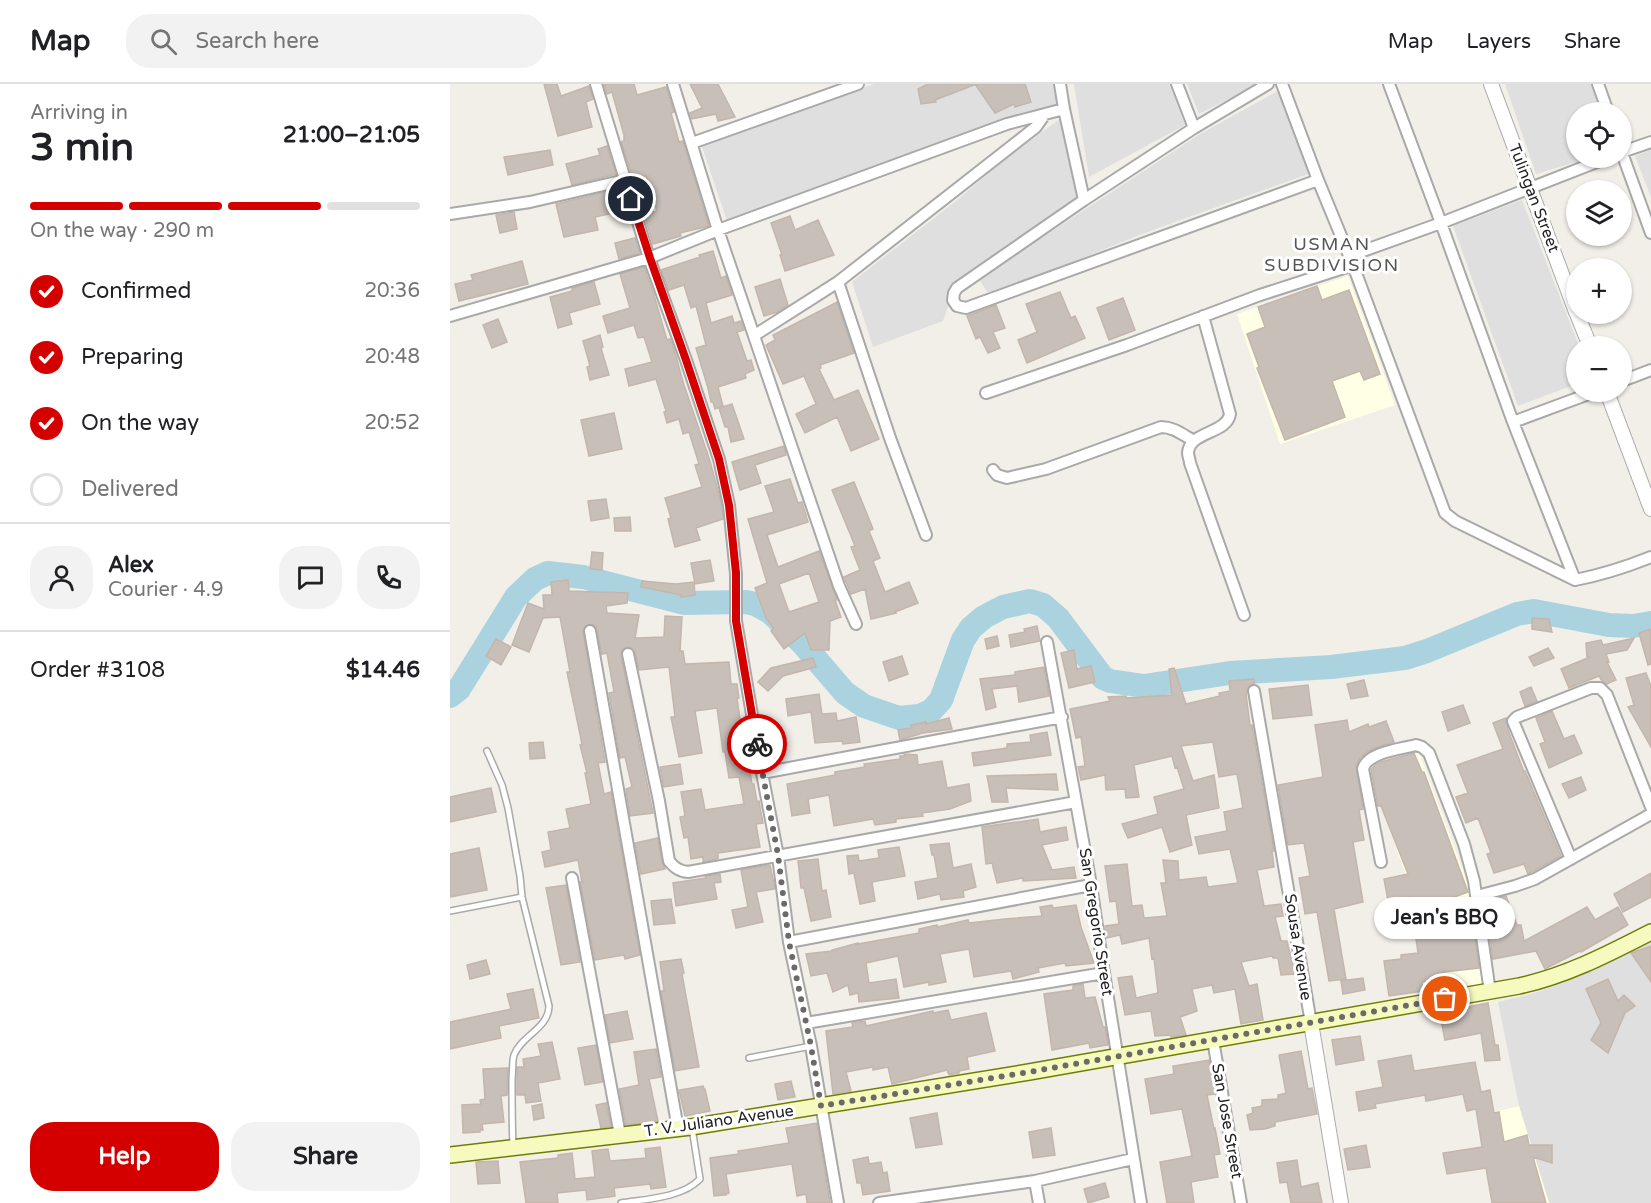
<!DOCTYPE html>
<html lang="en">
<head>
<meta charset="utf-8">
<style>
	:root { --surface:#fff; --page:#f2f2f2; --text:#202124; --muted:#757577; --line:#e0e0e0; --accent:#d40000 }
	body { margin:0; font-family:"Varela Round",sans-serif; background:var(--page); color:var(--text); height:100vh; display:flex; flex-direction:column; font-size:22px; white-space:nowrap }
	* { box-sizing:border-box; margin:0 }
	p { font-size:20px; color:var(--muted) }
	.icon { flex:none; width:33px; height:33px; fill:none; stroke:currentColor; stroke-width:2; stroke-linecap:round; stroke-linejoin:round }
	.map { position:relative; flex:1; overflow:hidden }
	.sheet { display:flex; flex-direction:column; background:var(--surface); width:450px }
	.sheet>* { flex:none }
	.tools { position:absolute; left:1116px; top:18px; display:grid; gap:12px }
	.tools a { display:grid; place-items:center; width:66px; height:66px; border-radius:50%; background:var(--surface); box-shadow:0 2px 4px #0004; font-size:30px }
	.pin { position:absolute; display:grid; place-items:center; width:51px; height:51px; color:#fff; margin:-26px; border:3px solid #fff; border-radius:50%; box-shadow:0 2px 6px #0007 }
	.courier { position:absolute; display:grid; place-items:center; width:60px; height:60px; margin:-30px; border:4px solid #d40000; border-radius:50%; background:#fff; color:#222; box-shadow:0 2px 8px #0007 }
	.bubble { position:absolute; height:42px; border-radius:21px; background:var(--surface); box-shadow:0 2px 4px #0004; font-size:20px; font-weight:700; line-height:42px; text-align:center }
	.headline em { font-style:normal; font-weight:700 }
	.headline div { display:flex; flex-direction:column-reverse }
	.headline { display:flex; align-items:center; justify-content:space-between; height:102px; padding:0 30px }
	h1 { font-size:39px; font-weight:700; line-height:45px }
	.bar { display:grid; grid-template-columns:repeat(4,1fr); gap:9px 6px; align-content:center; height:72px; padding:0 30px }
	.bar i { height:8px; border-radius:4px; background:var(--line) }
	.bar .active { background:var(--accent) }
	.bar p { grid-column:span 4 }
	.line { display:flex; align-items:center; gap:15px; padding:0 30px; border-top:2px solid var(--line) }
	.line div { flex:1 }
	.round { display:grid; place-items:center; flex:none; width:63px; height:63px; border-radius:24px; background:var(--page) }
	ol { padding:0 30px; list-style:none }
	li { display:flex; align-items:center; gap:18px; height:66px }
	li p { margin-inline-start:auto }
	li .icon { padding:6px; border-radius:50%; background:var(--accent); color:#fff; stroke-width:4 }
	li:last-child { color:var(--muted) }
	li i { width:33px; height:33px; border:3px solid var(--line); border-radius:50% }
	.cta { display:flex; gap:12px; margin-top:auto; padding:12px 30px }
	.cta a { flex:1; height:69px; border-radius:24px; background:var(--accent); color:#fff; font-size:24px; font-weight:700; line-height:69px; text-align:center }
	.cta a+a { background:var(--page); color:var(--text) }
	header { display:flex; align-items:center; gap:36px; box-sizing:border-box; height:84px; padding:0 30px; background:var(--surface); border-bottom:2px solid var(--line) }
	header strong { font-size:28px }
	nav { display:flex; gap:33px; margin-inline-start:auto; font-size:21px }
	.search { width:420px; height:54px; background:var(--page); display:flex; align-items:center; gap:15px; box-sizing:border-box; padding:0 21px; border-radius:24px; color:var(--muted); font-size:22px }
	main { display:flex; flex:1; min-height:0 }
	.map>svg:first-child { display:block }
	.residential { fill:#e0dfdf }
	.education { fill:#ffffe5 }
	.lines { fill:none; stroke-linecap:round; stroke-linejoin:round }
	.river { stroke:#aad3df; stroke-width:24 }
	.building { fill:#c7bfb8; stroke:#c4b6ab; stroke-width:1.5; fill-rule:evenodd }
	.service-casing { stroke:#a9a9a9; stroke-width:8 }
	.minor-casing { stroke:#a9a9a9; stroke-width:14 }
	.tertiary-casing { stroke:#a9a9a9; stroke-width:16 }
	.secondary-casing { stroke:#707d05; stroke-width:18 }
	.service { stroke:#fff; stroke-width:5 }
	.minor { stroke:#fff; stroke-width:10 }
	.tertiary { stroke:#fff; stroke-width:14 }
	.secondary { stroke:#f7fabf; stroke-width:15 }
	.done { stroke:#6b6a68; stroke-width:6; stroke-dasharray:0 10.8 }
	.route { stroke:#d40000; stroke-width:8 }
	.labels { text-anchor:middle; dominant-baseline:central; stroke-width:6; stroke-linejoin:round; paint-order:stroke }
	.street-label { font-size:16px; fill:#222; stroke:#fff }
	.neighbourhood-label { font-size:18px; letter-spacing:1.5px; fill:#555; stroke:#fff }
</style>
</head>
<body>
<header>
<strong>Map</strong>
<div class="search"><svg class="icon" aria-label="search" viewBox="0 0 24 24"><circle cx="10" cy="10" r="6"/><path d="M15 15l6 6"/></svg>Search here</div>
<nav><a>Map</a><a>Layers</a><a>Share</a></nav>
</header>
<main>
<section class="sheet">
<div class="headline"><div><h1>3 min</h1><p>Arriving in</p></div><em>21:00–21:05</em></div>
<div class="bar"><i class="active"></i><i class="active"></i><i class="active"></i><i></i><p>On the way · 290 m</p></div>
<ol>
<li><svg class="icon" aria-label="check" viewBox="0 0 24 24"><path d="M5 12l5 5 9-10"/></svg>Confirmed<p>20:36</p></li>
<li><svg class="icon" aria-label="check" viewBox="0 0 24 24"><path d="M5 12l5 5 9-10"/></svg>Preparing<p>20:48</p></li>
<li><svg class="icon" aria-label="check" viewBox="0 0 24 24"><path d="M5 12l5 5 9-10"/></svg>On the way<p>20:52</p></li>
<li><i></i>Delivered</li>
</ol>
<div class="line" style="height:108px"><a class="round"><svg class="icon" aria-label="person" viewBox="0 0 24 24"><circle cx="12" cy="8" r="4"/><path d="M4 21q1-7 8-7t8 7"/></svg></a><div><b>Alex</b><p>Courier · 4.9</p></div><a class="round"><svg class="icon" aria-label="chat" viewBox="0 0 24 24"><path d="M4 5h16v11H9l-5 4z"/></svg></a><a class="round"><svg class="icon" aria-label="phone" viewBox="0 0 24 24"><path d="M5 4h4l2 5-3 2q2 4 5 5l2-3 5 2v4C11 20 4 13 5 4z"/></svg></a></div>
<div class="line" style="height:78px"><div>Order #3108</div><b>$14.46</b></div>
<div class="cta"><a>Help</a><a>Share</a></div>
</section>
<div class="map">
<svg width="1201" height="1119" viewBox="0 0 1201 1119">
	<rect width="100%" height="100%" fill="#f2efe9"/>
	<!-- residential -->
	<path class="residential" d="M424 0H609L614 20 277 137 251 60Z
		M624 0H719L735 41 639 93Z
		M737 0H808L749 30Z
		M1055 0H1143L1151 28H1126V74H1140L1086 90Z
		M828 7 846 49 861 89 692 150 553 206 537 208 529 195 750 50Z
		M610 35 631 116 501 214 493 237 423 263 402 198 506 117 556 74Z
		M1201 66V113L1185 72Z
		M1072 116 1129 262H1126V300L1068 322 1003 142Z
		M1201 856V1119H1099L1069 1022 1048 918 1081 910 1111 900 1144 886Z"/>
	<!-- education -->
	<path class="education" d="M898 192 945 321 830 360 787 230Z
		M968 666 1021 808 1035 900 973 907 956 791 917 684Z
		M1069 1022 1099 1119H1041L1027 1032Z"/>
	<g class="lines">
		<!-- river -->
		<path class="river" d="M0 612 9 605 66 513 85 495 98 489 133 493 234 519 296 518 305 520 320 528 353 560 395 609 414 622 449 634 469 632 481 627 491 616 513 556 521 544 534 533 553 523 580 517 593 521 608 534 653 594 660 597 694 602 780 589 881 583 955 574 977 567 1067 530 1084 527 1159 541 1183 542 1201 539"/>
	</g>
	<!-- building -->
	<path class="building" d="M94 0H107L111 12 139 2 143 15 136 18 142 43 108 52Z
		M154 0H184L187 11 216 3 224 28 221 29 229 58 233 57 259 142 230 149 231 152 203 160 194 130 207 127 196 92 186 95 185 90 182 91 171 58 174 57V51L162 8 157 10Z
		M240 0H268L285 33 268 37 266 30 242 35 240 29 252 24Z
		M478 0H524V1L485 16 486 18 471 20 468 5Z
		M525 0H575L581 18 565 23 564 20 545 29Z
		M157 62 166 90 122 101 116 80 150 71 148 65Z
		M100 66 103 81 58 91 54 73Z
		M168 105 173 127 145 133 148 146 114 153 106 120Z
		M64 128 67 145 50 149 46 131Z
		M340 132 345 146 368 136 384 171 335 187 330 171H332L321 139Z
		M185 154 190 169 169 175 165 159Z
		M263 167 271 194 276 192 282 211 256 219 261 239 282 232 284 239 291 237 294 246 287 248 297 277 301 276 304 286 295 290 296 294 268 303 273 322 265 325 263 318H261L258 304 246 264 256 261 246 222 241 224 234 201 219 206 211 186 250 173 249 171Z
		M72 177 78 200 9 217 5 200 23 196 21 191Z
		M194 183 204 211 217 256 220 255 224 265 234 301 260 377 272 422 273 435 246 444 250 456 225 463 218 435 221 434 215 414 252 403 245 381 249 380 239 348 233 350 229 335 217 339 214 328 216 327 206 295 179 302 175 285 202 278 194 253 188 254 184 241 158 249 153 232 180 224 170 190Z
		M330 195 338 221 327 228 314 232 305 203Z
		M144 198 150 220 119 229 122 240 108 244 100 213 122 207V204Z
		M867 202 872 216 899 206 930 290 914 296 910 287 882 297 895 333 835 356 807 284 809 283 797 250 815 243 808 223Z
		M610 208 621 234 625 232 635 254 577 279 568 256 587 248 576 220Z
		M673 214 685 246 659 256 647 224Z
		M387 218 404 269 370 281 371 284 369 285 384 316 408 306 429 355 401 367 387 333 355 349 346 330 366 320 354 292 333 300 316 261 325 256 323 251Z
		M546 221 555 244 543 248 550 264 538 269 530 253 526 255 517 232Z
		M48 235 57 258 42 264 33 241Z
		M150 251 153 263 151 264 159 291 140 296 137 283 140 282 133 257Z
		M282 320 294 355 281 358 278 343H275L269 324Z
		M164 329 172 365 139 372 131 336Z
		M334 362 336 371 305 381 311 399 290 406 282 378Z
		M340 395 348 419 352 418 358 438 317 451 328 483 369 467 387 516H385L391 533 380 537 379 566H361L355 549 334 565 321 547 324 545 316 534 305 504 317 499 298 435 324 428 315 402ZM359 489 369 518 339 528 329 500Z
		M404 398 423 445 419 447 430 474 423 477 435 508 459 498 468 519 445 528 446 529 421 535 415 505 401 510 394 493 410 486 401 463 405 462 382 406Z
		M156 415 159 434 141 437 138 417Z
		M180 433 181 447H165L164 434Z
		M142 468 153 469 152 486 140 485Z
		M260 476 264 497 245 500 241 479Z
		M118 496 119 507 178 509 177 519 156 522 157 529 189 531 185 554 214 553 215 532 232 533 230 567H233L235 580 279 578 281 600H287L289 614H287L295 671 297 670 302 700H304L307 718 309 717 313 739 306 740 310 763 268 769V775L253 778V773L241 775 238 753 234 754 230 733 235 732 231 708 251 705 255 726 294 720 289 693 279 694 275 668H273L267 624 245 627 252 669 229 673 221 633H225L219 583 189 586 184 565 177 563 173 565 171 572 203 729 180 732 176 705 182 703 175 673 170 674 159 609 164 608 157 569 152 570 146 543 142 540 135 542 133 548 155 678 148 679 154 710 161 708 190 871 175 875 174 871 145 876 130 798H132L128 776 95 783 92 768 101 766 98 748 120 744 116 725 141 720 135 689H137L130 661 132 660 117 588H120L110 533 93 534 79 568 62 561 78 519 94 525 93 511H102L101 498Z
		M192 497 226 500 244 498 245 511 231 513V511L191 503Z
		M1082 534 1099 535 1102 548 1082 545Z
		M587 542 590 557 561 563 559 551 575 548 574 545Z
		M1201 545V580L1198 581 1189 549Z
		M547 552 549 562 537 565 535 555Z
		M1184 554 1177 566 1156 570 1159 578H1157L1166 596 1157 600 1152 597 1149 592 1119 604 1111 585 1140 573H1137L1136 559 1151 556 1153 561Z
		M46 555 61 563 51 581 36 572Z
		M1098 564 1104 574 1084 582 1079 573Z
		M624 566 627 585 641 582 645 598 619 604 611 569Z
		M452 572 458 590 439 597 433 578Z
		M363 574 366 583 333 592 318 607 308 598 321 584Z
		M594 583 599 612 569 618 567 602 542 605 546 623 536 626 530 595 565 591V588Z
		M724 584 736 620 770 612 769 609 780 607 779 597 804 595V600L799 602 796 610 800 641H802L824 767H822L824 783 807 786 814 822 831 820 833 832 825 833 831 857H837L845 890 831 891 828 874H823L822 872 791 878 799 902 807 900 813 936 791 940 785 905 764 909 762 901 742 905 747 927 730 933 736 951 721 953V951L705 952 701 927 675 931 668 894 682 892 686 914 708 909 704 874 702 875 699 854 672 860 670 851 656 854 655 842 669 840 666 817 660 818 655 782 677 780 682 822 692 821 694 834 717 832 711 799H716L713 776 728 777 729 796 756 793 758 803 788 799 780 765 749 770 745 753 777 747 774 728 793 724 787 690 769 693 763 658 731 662 743 697 764 691 769 724 736 731 742 761 720 768 712 743 678 754 672 740 708 730 704 713 734 705 727 683 725 684 722 672 684 681 689 713 676 714 675 705 656 706 655 691 631 696 628 683 635 682 631 653 626 654 620 625 660 617 658 613 676 612V614L722 611 719 585Z
		M1196 589 1201 602V663L1178 623 1184 621 1176 594Z
		M914 596 918 612 901 615 897 600Z
		M858 601 862 631 823 635 819 605Z
		M1081 603 1087 617 1075 622 1070 608Z
		M369 610 372 630 386 629 387 637 406 633 410 658 393 660 392 657 365 659 361 628 338 632 336 615Z
		M1013 621 1020 639 998 647 992 628Z
		M1102 627 1114 655 1124 651 1132 669 1099 684 1090 660 1095 658 1086 634Z
		M499 634 502 645 473 649 450 656 448 646 462 644 461 641 476 638V640Z
		M1056 634 1058 646 1074 688 1075 687 1111 772 1078 790 1074 780 1044 789 1037 770 1041 769 1028 734 1016 739 1006 713 1018 709 1007 681 1053 665 1043 639Z
		M897 636 899 648 918 640 919 643 936 637 944 658 925 664 917 668 910 674 906 682 913 725 909 726 914 756 903 758 913 818 884 825 896 895 879 897 867 828 855 830 852 811 849 794 860 792 854 759 838 761 828 701 873 693 865 641Z
		M597 648 601 671 524 682 522 669 557 664V660L581 658 580 651Z
		M93 658 95 674 80 675 79 659Z
		M964 669 972 688H974L1018 808 985 820 988 844 1023 839 1029 884 994 888 995 895 972 898 973 907 939 912 934 877 951 875V871L968 869 960 813 938 817 934 795 958 790 931 722H928L921 686 925 681 931 678Z
		M454 670 467 671 468 681 492 677 497 704 519 700 521 717 500 725 472 729 473 732 446 735V738L425 741 423 735 384 742 379 711 358 715 360 729 342 732 337 700 385 691V688L415 683 414 680 450 675V672H455Z
		M230 680 233 700 214 703 210 683Z
		M606 690 608 706 556 704 558 718H542L537 692Z
		M1131 693 1136 706 1119 714 1112 700Z
		M41 704 46 728 0 738V713Z
		M588 735 590 748 616 743 618 756 592 761 602 786 624 783 626 794 573 797V794L547 799 542 779 536 780 532 743Z
		M208 754 212 778 215 785 191 790 185 759Z
		M499 759 503 784 521 780 526 803 513 807 514 813 491 816 490 810 468 815 465 798 488 794 484 771H482L480 761Z
		M449 763 455 792 422 798 425 817 410 820 404 789 399 790 397 772 408 771 409 777 429 774 428 766Z
		M29 764 37 806 0 813V770Z
		M368 775 372 807 376 806 381 833 361 837 354 804H351L348 777Z
		M320 781 325 805 306 808 313 838 286 844 282 826 298 823 291 786Z
		M1201 789V813L1173 828 1164 810Z
		M270 790 271 798 264 799 267 815 226 822 223 799 256 794 255 792Z
		M116 801 130 878 111 881 96 804Z
		M1056 812 1067 841H1071L1074 857 1137 823 1145 836 1168 823 1178 841 1131 868 1130 867 1095 885 1086 867 1043 875 1039 846 1052 844 1042 816Z
		M221 815 225 839 204 841 201 817Z
		M602 821 603 824 626 821 631 843 644 879 616 882 615 879 588 884 589 888 563 895 561 887 524 893 519 865 490 870 496 898 479 901V898L454 903 448 872 416 879 419 899 446 895 449 914 409 918 408 909 400 911 398 901 383 908 377 889 361 892 356 870 382 867V866L408 859V860L469 849V845L487 841V843L518 836 519 839 555 835 592 832 590 823Z
		M1201 862V898L1181 869Z
		M231 875 234 889 232 890 249 983 225 987 211 907H214L210 878Z
		M36 876 40 890 20 895 17 881Z
		M913 894 915 906 893 910 891 897Z
		M1158 895 1168 917 1174 911 1185 922 1175 929 1158 969 1141 956 1151 939 1136 905Z
		M633 900 635 914 645 913 653 943H655L658 961 640 964 639 959 602 966 594 910 623 906V902Z
		M83 905 89 934 49 942 51 954 0 965V938L61 925 57 910Z
		M1038 919 1045 961H1048L1050 976 1035 977 1031 949 995 956 990 931 1017 926V923Z
		M498 926 501 936 536 929 545 967 517 973 519 985 509 987V989L499 991 497 986 442 1000 438 983 423 986V983L396 988 401 1007 383 1010 376 947 403 943 402 939 415 937 416 942 483 927V929Z
		M177 927 183 955 160 959 155 931Z
		M910 952 914 976 886 981 882 956Z
		M102 958 110 995 88 999 91 1017 76 1019 75 1011H67V983H74L73 975 91 972 88 960Z
		M146 961 153 998 135 1001 128 964Z
		M206 965 211 993 199 995 208 1037 176 1041 169 1005 189 1001 184 968Z
		M851 967 858 1005 862 1004 867 1030 825 1038V1042L815 1045 800 1046 797 1031 803 1029 802 1024 812 1022V1016L828 1015V1011L836 1009 829 971Z
		M961 971 964 987 1025 978 1031 1008 1040 1006 1044 1029 1049 1028 1054 1058 1077 1051 1079 1061H1102V1079L1083 1073 1096 1119H1042L1036 1084 997 1090 993 1069 1032 1063 1026 1025 1017 1027 1013 1010 976 1017 975 1011 925 1020 926 1024 909 1027 906 1008 933 1003 928 977Z
		M759 976 765 1010 757 1011 764 1045 765 1044 770 1070 764 1071 768 1093 741 1098 744 1119H717L710 1078 742 1072 732 1025 701 1030 695 995 724 990 723 982Z
		M58 984 57 1011 51 1012 54 1038 32 1040 33 1046H30V1048L13 1049 12 1021 31 1020 30 1016 35 1015 33 985Z
		M341 997 345 1013 328 1016 325 1000Z
		M253 1002 254 1005H255L260 1027 235 1032 229 1006Z
		M156 1019 161 1042 151 1044 146 1021Z
		M92 1020 94 1034 84 1036 82 1022Z
		M487 1029 492 1060 466 1064 460 1034Z
		M367 1039 380 1119H357L356 1110 347 1112 342 1080 276 1090 279 1109 275 1110 276 1111 264 1112 260 1074 289 1070 288 1067 339 1059 336 1044Z
		M601 1044 605 1071 583 1074 579 1048Z
		M916 1061 920 1083 898 1086 894 1065Z
		M210 1063 216 1103 201 1105 200 1100 164 1104 165 1112 137 1116 136 1106 107 1109 108 1119H76L70 1078 108 1074V1071L122 1069 125 1095 145 1093 142 1067 158 1065 160 1077 196 1074 195 1065Z
		M418 1073 419 1080 431 1078 433 1089 437 1088 440 1107 413 1111 411 1099H407L403 1076Z
		M847 1076 851 1103 868 1099 872 1119H841L837 1098 830 1099 827 1079Z
		M48 1077 50 1099 28 1100 26 1078Z
		M655 1099 659 1113 638 1119 634 1105Z"/>
	<g class="lines">
		<!-- service casing -->
		<g class="service-casing">
			<path id="service" d="M37 667 52 701 58 724 70 792 72 813 99 922C99 944 71 952 64 971 62 978 63 987 62 995 62 1017 62 1039 63 1062
				M0 827 72 813
				M299 974 361 962
				M171 1119C196 1115 232 1114 250 1095L242 1044"/>
		</g>
		<!-- minor casing -->
		<g class="minor-casing">
			<path id="minor" d="M146 0 199 174 236 276 269 375 279 421 286 490V537L312 689 328 772 339 858 361 962 388 1119
				M223 0 268 146 389 502 406 540
				M610 0 614 25 634 116
				M727 0 744 44
				M818 0 744 44 634 116 507 204 504 209 503 216 507 222 516 224 868 96
				M832 0 868 96 903 181 995 429 1005 437 1125 496C1151 491 1176 483 1201 473
				M939 0 991 139 1063 338 1125 496
				M1148 0 1158 28
				M242 59 408 0
				M1172 68 1201 58
				M1172 69 1201 149
				M0 130 80 118 175 96
				M899 172 991 139 1157 74
				M388 198 440 354 476 451
				M0 232 199 174 268 146 557 40 614 25
				M753 232 780 330C777 350 739 347 738 369 738 372 740 376 740 379L794 531
				M305 251 388 198 586 43 595 30
				M1172 297 1201 286
				M536 309 677 261 810 211 903 181
				M1063 338 1144 308
				M543 386 547 391 557 394 596 385 711 343C724 343 733 351 744 357
				M140 547 228 1045
				M597 558 641 801 654 889 691 1119
				M178 570 209 717 219 777C225 784 229 787 238 788L626 718
				M804 607 861 939
				M312 689 612 633
				M1121 775 1063 637 1067 633 1141 604H1150L1157 611 1201 723
				M931 778 913 685C917 668 951 665 966 661L972 663 979 669 1014 760 1024 797 1040 908
				M122 794 170 1051
				M1027 812 1065 802 1085 795 1201 730
				M339 858 641 801
				M356 939 654 889
				M763 956 791 1119
				M585 1097 589 1119
				M429 1119 585 1097 683 1075"/>
		</g>
		<!-- tertiary casing -->
		<g class="tertiary-casing">
			<path id="tertiary" d="M1041 0 1126 228
				M1127 230 1140 262
				M1157 308 1201 425
				M861 939 891 1119"/>
		</g>
		<!-- secondary casing -->
		<g class="secondary-casing">
			<path id="secondary" d="M0 1071 241 1043 579 988 1069 902C1116 892 1158 870 1201 848"/>
		</g>
		<!-- service -->
		<use href="#service" class="service"/>
		<!-- minor -->
		<use href="#minor" class="minor"/>
		<!-- tertiary -->
		<use href="#tertiary" class="tertiary"/>
		<!-- secondary -->
		<use href="#secondary" class="secondary"/>
	</g>
	<g class="lines">
		<!-- done -->
		<path class="done" d="M307 660 328 771 339 858 361 962 371 1022 579 988 995 915"/>
		<!-- route -->
		<path class="route" d="M181 115 200 174 236 276 269 375 279 421 286 489V537L307 660"/>
	</g>
	<g class="labels">
		<!-- street labels -->
		<g class="street-label">
			<text transform="translate(1084 114) rotate(69)">Tulingan Street</text>
			<text transform="translate(646 838) rotate(81)">San Gregorio Street</text>
			<text transform="translate(848 863) rotate(81)">Sousa Avenue</text>
			<text transform="translate(269 1037) rotate(-8)">T. V. Juliano Avenue</text>
			<text transform="translate(777 1037) rotate(80)">San Jose Street</text>
		</g>
		<!-- neighbourhood labels -->
		<g class="neighbourhood-label">
			<text x="882" y="160">USMAN<tspan x="882" dy="21">SUBDIVISION</tspan></text>
		</g>
	</g>
</svg>
<div class="tools">
<a><svg class="icon" aria-label="locate" viewBox="0 0 24 24"><circle cx="12" cy="12" r="6"/><path d="M12 2v4M12 18v4M2 12h4M18 12h4"/></svg></a>
<a><svg class="icon" aria-label="layers" viewBox="0 0 24 24"><path d="M12 4l9 5-9 5-9-5zM3 14l9 5 9-5"/></svg></a>
<a>+</a>
<a>−</a>
</div>
<div class="pin" style="left:995px;top:915px;background:#ea580c"><svg class="icon" aria-label="bag" viewBox="0 0 24 24"><path d="M5 8h14l-1 12H6zM9 8a3 3 0 0 1 6 0"/></svg></div>
<div class="pin" style="left:181px;top:115px;background:#1f2937"><svg class="icon" aria-label="home" viewBox="0 0 24 24"><path d="M3 11l9-7 9 7M6 9v11h12V9"/></svg></div>
<div class="courier" style="left:307px;top:660px"><svg class="icon" aria-label="bike" viewBox="0 0 24 24"><circle cx="6" cy="16" r="4"/><circle cx="18" cy="16" r="4"/><path d="M6 16l4-8h5l3 8M10 8l3 8H6M13 5h3"/></svg></div>
<div class="bubble" style="left:924px;top:813px;width:141px">Jean's BBQ</div>
</div>
</main>
</body>
</html>
